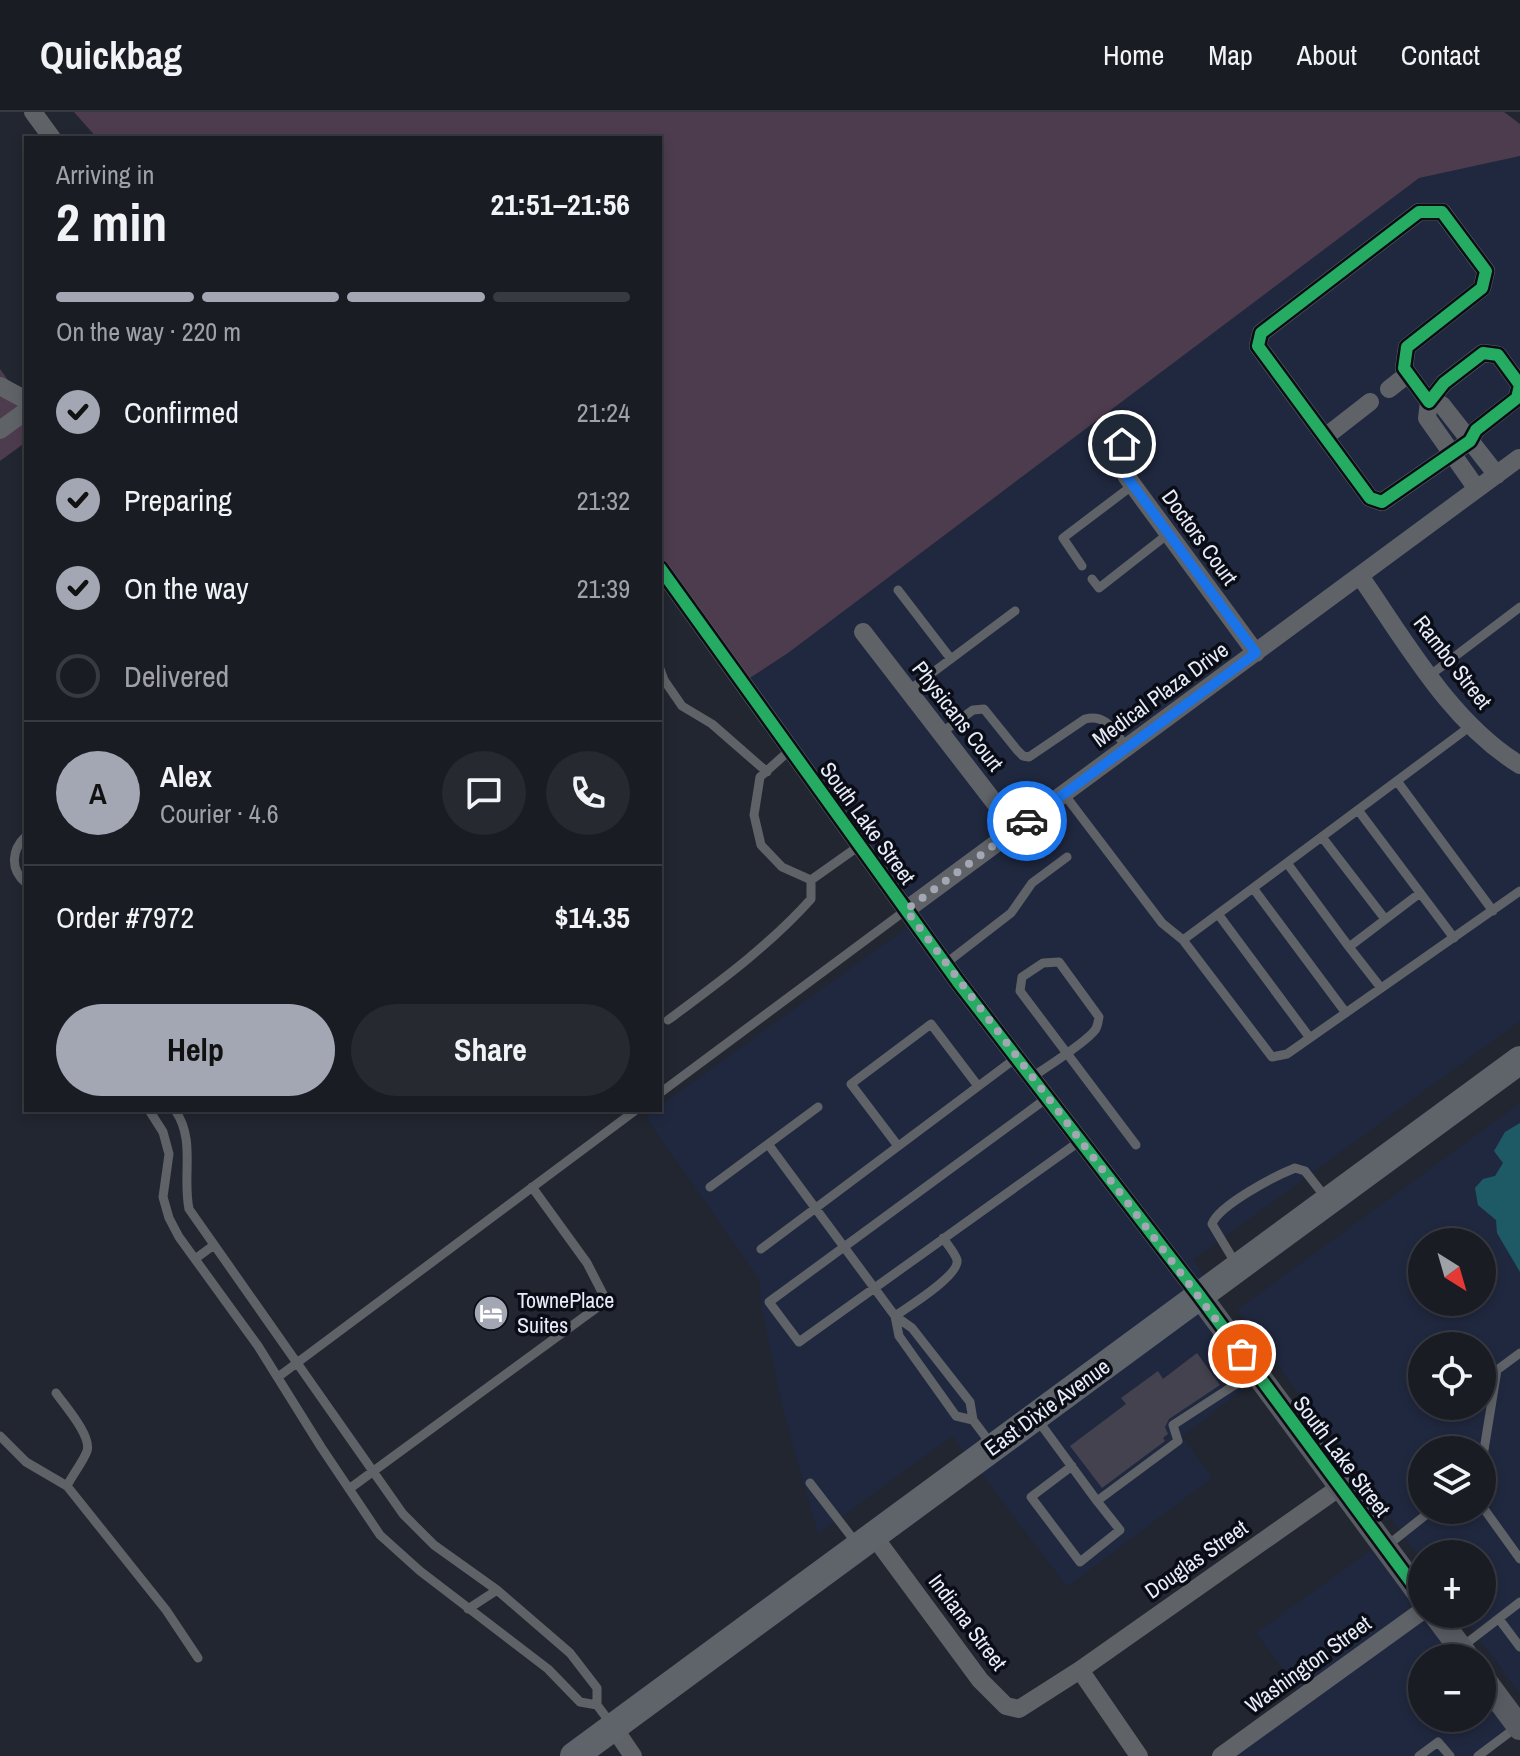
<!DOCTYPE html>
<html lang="en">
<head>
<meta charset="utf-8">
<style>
	:root { --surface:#1a1c24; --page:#272931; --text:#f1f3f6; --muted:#9fa1a6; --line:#383a41; --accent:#a2a7b3 }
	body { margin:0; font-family:"Archivo Narrow",sans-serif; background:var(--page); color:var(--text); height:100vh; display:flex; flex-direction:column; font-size:30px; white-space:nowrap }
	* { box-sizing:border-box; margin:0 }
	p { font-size:26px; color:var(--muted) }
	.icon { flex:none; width:44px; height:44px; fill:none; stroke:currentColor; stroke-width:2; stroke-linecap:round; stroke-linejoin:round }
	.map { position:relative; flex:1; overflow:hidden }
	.side { position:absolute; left:24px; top:24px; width:638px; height:976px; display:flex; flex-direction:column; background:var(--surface); border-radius:0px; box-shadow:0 4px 12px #0003,0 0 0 2px var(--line) }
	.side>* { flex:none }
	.needle { width:52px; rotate:143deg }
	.tools { position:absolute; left:1408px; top:1116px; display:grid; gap:16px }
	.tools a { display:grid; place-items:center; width:88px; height:88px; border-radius:50%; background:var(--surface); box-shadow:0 4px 12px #0003,0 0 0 2px var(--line); font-size:40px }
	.pin { position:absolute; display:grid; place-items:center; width:68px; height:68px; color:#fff; margin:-34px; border:4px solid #fff; border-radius:50%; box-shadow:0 2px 8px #0007 }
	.courier { position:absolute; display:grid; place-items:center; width:80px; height:80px; margin:-40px; border:6px solid #1a73e8; border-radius:50%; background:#fff; color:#222; box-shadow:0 2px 10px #0007 }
	.headline em { font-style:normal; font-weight:700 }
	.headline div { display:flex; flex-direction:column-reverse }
	.headline { display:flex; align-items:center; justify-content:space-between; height:136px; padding:0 32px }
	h1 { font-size:52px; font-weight:700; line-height:60px }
	.bar { display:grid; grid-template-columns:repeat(4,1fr); gap:12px 8px; align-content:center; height:96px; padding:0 32px }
	.bar i { height:10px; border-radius:6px; background:var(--line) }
	.bar .selected { background:var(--accent) }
	.bar p { grid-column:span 4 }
	.line { display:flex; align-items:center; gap:20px; padding:0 32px; border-top:2px solid var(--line) }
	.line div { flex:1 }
	.round { display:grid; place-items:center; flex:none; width:84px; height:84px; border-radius:42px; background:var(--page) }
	ol { padding:0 32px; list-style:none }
	li { display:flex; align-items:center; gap:24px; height:88px }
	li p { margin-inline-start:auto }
	li .icon { padding:8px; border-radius:50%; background:var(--accent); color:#111; stroke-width:4 }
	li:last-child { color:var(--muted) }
	li i { width:44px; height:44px; border:4px solid var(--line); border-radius:50% }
	.primary-button { display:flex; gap:16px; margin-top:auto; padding:16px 32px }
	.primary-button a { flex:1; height:92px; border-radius:48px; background:var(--accent); color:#111; font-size:32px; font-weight:700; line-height:92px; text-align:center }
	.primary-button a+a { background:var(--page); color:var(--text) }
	header { display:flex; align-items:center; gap:48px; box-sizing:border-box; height:112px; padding:0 40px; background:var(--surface); border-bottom:2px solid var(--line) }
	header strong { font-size:38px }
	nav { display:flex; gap:44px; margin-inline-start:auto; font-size:28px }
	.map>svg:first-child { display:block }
	.built { fill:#20283f; fill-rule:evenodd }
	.green { fill:#4d3c4e }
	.water { fill:#1e5a66 }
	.building { fill:#43424e }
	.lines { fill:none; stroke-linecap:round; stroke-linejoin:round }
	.lane { stroke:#5f6266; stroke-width:9 }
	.street { stroke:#5f6266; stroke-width:18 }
	.secondary { stroke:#585c62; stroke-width:24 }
	.primary { stroke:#5f646b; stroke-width:28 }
	.cycleway-casing { stroke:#0a0d15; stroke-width:17 }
	.cycleway { stroke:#26ab63; stroke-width:12 }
	.done { stroke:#a2a7b3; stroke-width:8; stroke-dasharray:0 14.4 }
	.route { stroke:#1a73e8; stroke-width:10 }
	.labels { text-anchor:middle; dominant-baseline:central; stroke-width:7; stroke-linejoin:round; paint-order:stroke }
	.street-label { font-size:22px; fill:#e7ecf9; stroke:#0a0d15 }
	.poi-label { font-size:22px; fill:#e7ecf9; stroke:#0a0d15; text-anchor:start }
</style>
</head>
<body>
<header>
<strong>Quickbag</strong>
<nav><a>Home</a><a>Map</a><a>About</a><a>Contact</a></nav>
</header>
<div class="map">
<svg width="1520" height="1644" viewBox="0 0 1520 1644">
	<rect width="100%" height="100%" fill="#222630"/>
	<!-- built -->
	<path class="built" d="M1520 44V909L1193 1148 1206 1166 967 1343 952 1324 818 1422 784 1301 762 1197 759 1167 646 1005 655 998H660V994L916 809 742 571 788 541 1419 66Z
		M1520 991V1582L1461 1502H1482V1442H1422V1449L1237 1198ZM1422 1130H1482V1190H1422ZM1422 1234H1482V1294H1422ZM1422 1338H1482V1398H1422Z
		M1198 1196 1252 1270 1182 1325 1212 1366 1067 1475 978 1357Z
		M1375 1435 1457 1546H1422V1606H1482V1579L1511 1618 1476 1644H1231L1307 1589 1256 1521Z"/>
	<!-- green -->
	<path class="green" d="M74 0H1504L1520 12V44L1419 66 788 541 742 571 660 457V26H97Z
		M0 257 26 293V330L0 349Z"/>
	<!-- water -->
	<path class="water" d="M1520 1011V1160L1497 1121 1496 1108 1478 1093 1475 1076 1483 1067 1495 1064 1503 1051 1494 1039 1505 1020Z"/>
	<!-- building -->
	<path class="building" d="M1197 1241 1220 1273 1169 1307 1165 1315 1168 1322 1163 1326 1165 1329 1102 1376 1070 1334 1126 1292 1121 1286 1158 1259 1163 1267Z"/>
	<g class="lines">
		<!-- lane -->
		<path class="lane" d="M1082 454 1063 426 1133 373
			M1092 467 1099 476 1168 422
			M898 478 951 547
			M660 557 664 568 682 594 712 612 767 660
			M1429 564 1520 495
			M908 579 1015 499
			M941 621 973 598 984 597 1017 638 1023 644 1029 645 1085 607C1107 601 1115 621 1127 636
			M790 638 760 665 754 703 761 733 782 755 811 768 859 734
			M1397 669 1493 799
			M1064 682 1162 811 1183 828 1272 945 1287 942 1520 779
			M1358 698 1454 826
			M26 724C11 738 10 758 26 771
			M1322 725 1385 807
			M1287 751 1349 835
			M1253 776 1346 901
			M1218 802 1310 926
			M1183 828 1472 613
			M945 852 1011 801 1032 771 1067 745
			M1381 876 1349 835 1420 781
			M668 908C718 871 769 834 811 787V768
			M1031 966C1045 956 1087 930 1095 918 1098 914 1098 909 1099 905L1059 850 1043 851 1022 865 1020 879 1136 1033
			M660 981 906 798
			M1047 986 769 1190 799 1230 1080 1029
			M149 998 163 1020 169 1042 163 1085 169 1106 179 1125 258 1234 321 1335 380 1423 420 1459 548 1557 580 1590 597 1593
			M175 998C196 1028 182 1063 189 1097L403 1402 434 1433 497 1478 570 1541 597 1576V1593L612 1613
			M768 1032 895 1204C908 1195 960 1163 957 1148 955 1141 947 1132 943 1126
			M898 1034 851 972 931 912 978 974
			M710 1075 818 995
			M761 1137 1016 946
			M195 1147 214 1133
			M1236 1152 1212 1112C1219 1093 1275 1064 1295 1056L1305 1059 1326 1086
			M278 1265 636 998
			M56 1281C65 1294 92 1324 87 1339 83 1350 73 1362 67 1374
			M1037 1307 1097 1389 1178 1329 1173 1313 1253 1261
			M973 1308 956 1304 899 1224 895 1204 912 1216 970 1290 973 1308 991 1332
			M0 1324 26 1350 67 1374 166 1498 198 1546
			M1482 1350 1497 1258 1520 1241
			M1072 1354 1031 1385 1080 1450 1120 1418 1097 1389
			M810 1371 857 1432
			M349 1377 599 1194 604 1184 587 1151 532 1075
			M1482 1394 1520 1447
			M1388 1433 1432 1398
			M468 1497 497 1478
			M1499 1507 1520 1535
			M1463 1534 1520 1490
			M1419 1644 1438 1630 1450 1644
			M1478 1644 1518 1614"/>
		<!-- street -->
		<path class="street" d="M33 0 52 26
			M1419 100H1442L1486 159 1482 176 1407 235 1404 256 1429 290 1444 271 1483 241 1498 243 1520 273 1517 286 1476 318 1470 329 1382 390 1370 386 1258 234 1261 221Z
			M0 274 26 288
			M1389 277 1408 262
			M0 318 26 299
			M1325 325 1370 290
			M1122 332 1121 352 1127 365 1256 541
			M1477 377 1427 306 1429 290 1442 293 1497 363
			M660 456 958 870 1199 1183
			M1360 464C1406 530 1450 610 1520 653
			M863 520 1015 717
			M906 798 1519 346
			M873 1423 980 1568 1006 1594 1019 1597 1080 1558 1340 1375
			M1080 1558 1139 1644
			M614 1616 633 1644
			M1221 1644 1422 1499"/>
		<!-- secondary -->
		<path class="secondary" d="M1199 1183 1422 1485
			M1435 1502 1468 1546
			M1482 1565 1520 1616"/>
		<!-- primary -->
		<path class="primary" d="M574 1644 1520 948"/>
		<!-- cycleway casing -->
		<g class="cycleway-casing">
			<path id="cycleway" d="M1419 100H1442L1486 159 1482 176 1407 235 1404 256 1429 290 1444 271 1483 241 1498 243 1520 273 1517 286 1476 318 1470 329 1382 390 1370 386 1258 234 1261 221Z
				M660 456 958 870 1199 1183 1422 1485"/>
		</g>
		<!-- cycleway -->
		<use href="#cycleway" class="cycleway"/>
	</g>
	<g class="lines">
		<!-- done -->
		<path class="done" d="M1027 709 906 798 1242 1242"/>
		<!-- route -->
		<path class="route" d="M1027 709 1256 541 1127 365 1121 352 1122 332"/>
	</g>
	<!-- icons -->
	<defs>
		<g id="hotel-disc" transform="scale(1.8)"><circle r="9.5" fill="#a2a7b3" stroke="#0a0d15"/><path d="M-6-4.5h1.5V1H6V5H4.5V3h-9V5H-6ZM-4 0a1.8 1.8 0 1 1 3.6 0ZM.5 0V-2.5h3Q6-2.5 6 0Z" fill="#fff"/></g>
	</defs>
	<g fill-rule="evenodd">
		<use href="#hotel-disc" x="491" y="1201"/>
	</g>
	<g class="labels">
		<!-- street labels -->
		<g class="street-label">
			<text transform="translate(1200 425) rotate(54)">Doctors Court</text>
			<text transform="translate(1453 550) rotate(52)">Rambo Street</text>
			<text transform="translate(1160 582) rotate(-36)">Medical Plaza Drive</text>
			<text transform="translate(958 604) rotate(52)">Physicans Court</text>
			<text transform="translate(868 711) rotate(54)">South Lake Street</text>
			<text transform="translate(1047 1295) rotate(-36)">East Dixie Avenue</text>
			<text transform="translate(1342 1344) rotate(53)">South Lake Street</text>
			<text transform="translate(1196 1447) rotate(-35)">Douglas Street</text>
			<text transform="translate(968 1510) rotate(53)">Indiana Street</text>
			<text transform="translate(1308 1552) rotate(-36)">Washington Street</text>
		</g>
		<!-- poi labels -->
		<g class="poi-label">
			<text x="517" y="1188">TownePlace<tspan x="517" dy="25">Suites</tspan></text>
		</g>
	</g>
</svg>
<div class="tools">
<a><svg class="needle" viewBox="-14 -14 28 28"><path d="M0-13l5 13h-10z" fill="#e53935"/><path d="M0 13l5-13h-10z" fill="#9fa1a6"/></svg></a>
<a><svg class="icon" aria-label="locate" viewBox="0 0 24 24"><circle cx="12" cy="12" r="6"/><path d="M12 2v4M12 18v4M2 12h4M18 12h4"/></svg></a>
<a><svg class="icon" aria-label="layers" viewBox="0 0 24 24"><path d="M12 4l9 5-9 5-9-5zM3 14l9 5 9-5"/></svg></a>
<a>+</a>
<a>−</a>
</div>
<div class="pin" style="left:1242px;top:1242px;background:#ea580c"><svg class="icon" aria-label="bag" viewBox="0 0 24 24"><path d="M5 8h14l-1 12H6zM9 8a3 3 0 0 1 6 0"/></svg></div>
<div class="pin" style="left:1122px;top:332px;background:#1f2937"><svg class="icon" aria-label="home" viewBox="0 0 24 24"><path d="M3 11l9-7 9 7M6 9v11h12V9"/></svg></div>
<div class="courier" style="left:1027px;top:709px"><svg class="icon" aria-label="car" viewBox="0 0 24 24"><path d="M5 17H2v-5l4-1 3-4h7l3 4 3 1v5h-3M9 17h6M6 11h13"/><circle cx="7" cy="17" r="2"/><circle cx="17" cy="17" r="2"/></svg></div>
<section class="side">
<div class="headline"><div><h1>2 min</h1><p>Arriving in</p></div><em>21:51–21:56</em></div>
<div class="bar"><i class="selected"></i><i class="selected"></i><i class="selected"></i><i></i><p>On the way · 220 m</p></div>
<ol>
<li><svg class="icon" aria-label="check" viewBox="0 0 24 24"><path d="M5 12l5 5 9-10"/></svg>Confirmed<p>21:24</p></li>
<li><svg class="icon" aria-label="check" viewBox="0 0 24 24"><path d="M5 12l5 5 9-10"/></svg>Preparing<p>21:32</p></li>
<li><svg class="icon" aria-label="check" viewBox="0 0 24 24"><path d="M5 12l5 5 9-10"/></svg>On the way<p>21:39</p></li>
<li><i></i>Delivered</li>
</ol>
<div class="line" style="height:144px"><b class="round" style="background:var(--accent);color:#111">A</b><div><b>Alex</b><p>Courier · 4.6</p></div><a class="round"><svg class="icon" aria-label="chat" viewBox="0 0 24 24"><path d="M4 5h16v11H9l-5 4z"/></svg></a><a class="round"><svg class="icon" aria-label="phone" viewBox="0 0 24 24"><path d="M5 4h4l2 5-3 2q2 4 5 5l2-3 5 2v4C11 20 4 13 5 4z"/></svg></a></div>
<div class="line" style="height:104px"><div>Order #7972</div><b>$14.35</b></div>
<div class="primary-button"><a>Help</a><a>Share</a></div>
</section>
</div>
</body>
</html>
